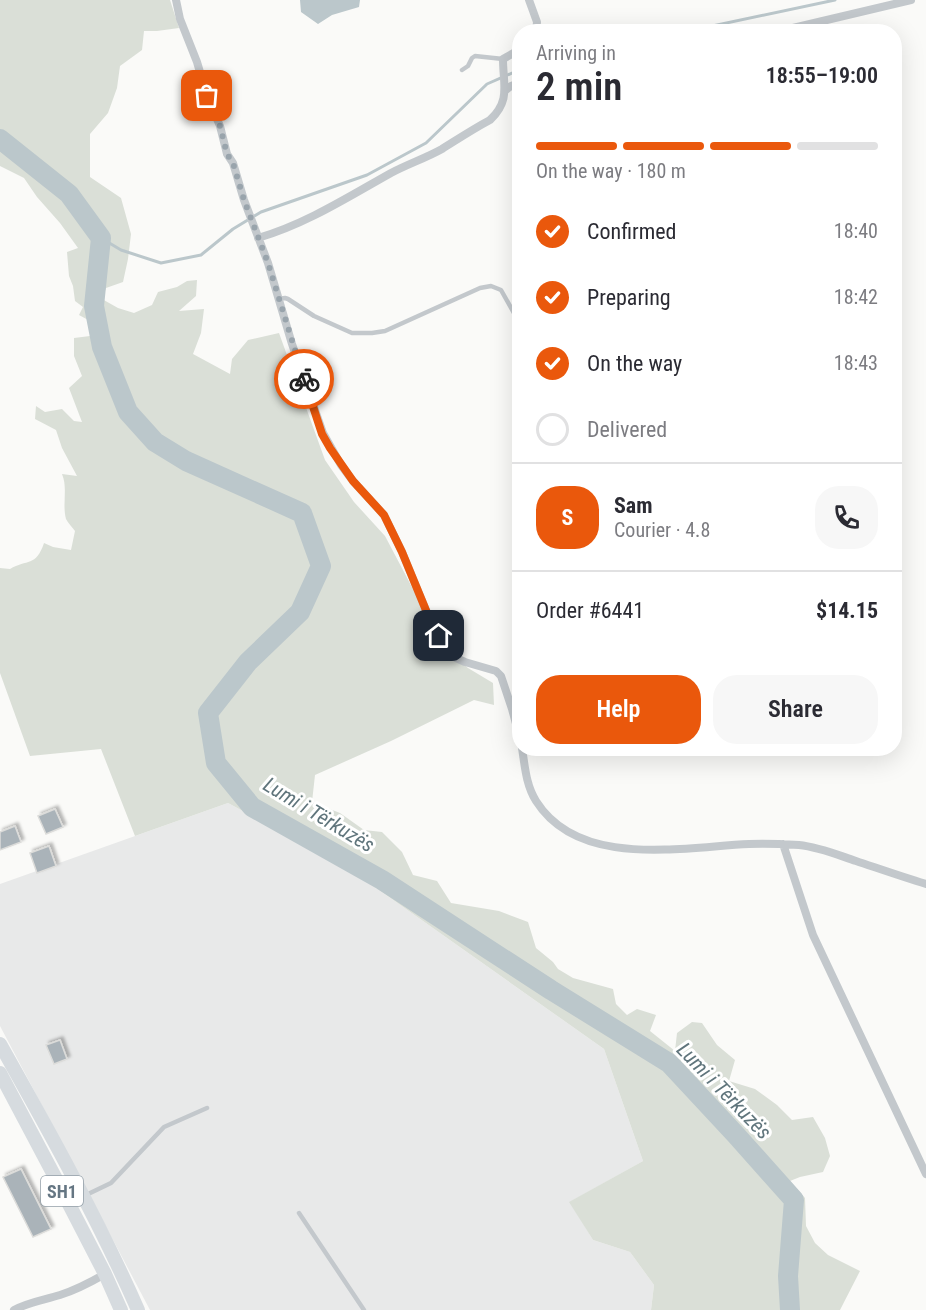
<!DOCTYPE html>
<html lang="en">
<head>
<meta charset="utf-8">
<style>
	:root { --surface:#fff; --page:#f7f7f7; --text:#2b2b33; --muted:#7c7c81; --line:#e1e1e2; --accent:#ea580c }
	body { margin:0; font-family:"Roboto Condensed",sans-serif; background:var(--page); color:var(--text); height:100vh; display:flex; flex-direction:column; font-size:22px; white-space:nowrap }
	* { box-sizing:border-box; margin:0 }
	p { font-size:20px; color:var(--muted) }
	.icon { flex:none; width:33px; height:33px; fill:none; stroke:currentColor; stroke-width:2; stroke-linecap:round; stroke-linejoin:round }
	.map { position:relative; flex:1; overflow:hidden }
	.drawer { position:absolute; left:512px; top:24px; width:390px; height:732px; display:flex; flex-direction:column; background:var(--surface); border-radius:24px; box-shadow:0 6px 24px #0002 }
	.drawer>* { flex:none }
	.pin { position:absolute; display:grid; place-items:center; width:51px; height:51px; color:#fff; margin:-26px; border-radius:12px; box-shadow:0 3px 9px #0006 }
	.courier { position:absolute; display:grid; place-items:center; width:60px; height:60px; margin:-30px; border:4px solid #ea580c; border-radius:50%; background:#fff; color:#222; box-shadow:0 2px 8px #0007 }
	.head em { font-style:normal; font-weight:600 }
	.head div { display:flex; flex-direction:column-reverse }
	.head { display:flex; align-items:center; justify-content:space-between; height:102px; padding:0 24px }
	h1 { font-size:39px; font-weight:600; line-height:45px }
	.bar { display:grid; grid-template-columns:repeat(4,1fr); gap:9px 6px; align-content:center; height:72px; padding:0 24px }
	.bar i { height:8px; border-radius:4px; background:var(--line) }
	.bar .selected { background:var(--accent) }
	.bar p { grid-column:span 4 }
	.line { display:flex; align-items:center; gap:15px; padding:0 24px; border-top:2px solid var(--line) }
	.line div { flex:1 }
	.round { display:grid; place-items:center; flex:none; width:63px; height:63px; border-radius:24px; background:var(--page) }
	ol { padding:0 24px; list-style:none }
	li { display:flex; align-items:center; gap:18px; height:66px }
	li p { margin-inline-start:auto }
	li .icon { padding:6px; border-radius:50%; background:var(--accent); color:#fff; stroke-width:4 }
	li:last-child { color:var(--muted) }
	li i { width:33px; height:33px; border:3px solid var(--line); border-radius:50% }
	.button { display:flex; gap:12px; margin-top:auto; padding:12px 24px }
	.button a { flex:1; height:69px; border-radius:24px; background:var(--accent); color:#fff; font-size:24px; font-weight:600; line-height:69px; text-align:center }
	.button a+a { background:var(--page); color:var(--text) }
	.map>svg:first-child { display:block }
	.built { fill:#e8e9e9 }
	.green { fill:#dadfd7 }
	.water { fill:#bbc7cb }
	.lines { fill:none; stroke-linecap:round; stroke-linejoin:round }
	.stream { stroke:#bbc7cb; stroke-width:3 }
	.river { stroke:#bbc7cb; stroke-width:20 }
	.building { fill:#aab3b9; stroke:#dcdcda; stroke-width:1.5; filter:url(#shadow) }
	.service { stroke:#c3c8cc; stroke-width:4.5 }
	.minor { stroke:#c3c8cc; stroke-width:8 }
	.primary { stroke:#d6dbdf; stroke-width:14 }
	.done { stroke:#99a4ac; stroke-width:6; stroke-dasharray:0 10.8 }
	.route { stroke:#ea580c; stroke-width:8 }
	.labels { text-anchor:middle; dominant-baseline:central; stroke-width:6; stroke-linejoin:round; paint-order:stroke }
	.shield { fill:#fff; stroke:#939fa8; stroke-width:1.5 }
	.shield-label { font-size:18px; font-weight:bold; fill:#657683 }
	.water-label { font-size:21px; font-style:italic; fill:#60757c; stroke:#fff }
</style>
</head>
<body>
<div class="map">
<svg width="926" height="1310" viewBox="0 0 926 1310">
	<defs>
		<filter id="shadow"><feDropShadow dx="3" dy="-3" stdDeviation="1.5" flood-color="#0004"/></filter>
	</defs>
	<rect width="100%" height="100%" fill="#fafaf8"/>
	<!-- built -->
	<path class="built" d="M228 803 348 868 604 1049 643 1161 570 1202 593 1240 630 1252 654 1285 651 1310H150L0 1026V884Z"/>
	<!-- green -->
	<path class="green" d="M0 0H170L179 28 157 31H144L142 50 120 66 117 88 108 113 90 134V177L121 198 131 234 128 259 123 282 106 288 102 299 118 308 134 313 152 305 158 292 177 287 187 281 197 280 196 296 179 311 204 309 201 333 193 354 230 374 232 359 248 340 279 333 325 460 354 502 385 536 443 646 468 668 493 683 494 705 474 700 391 741 315 775 312 802 340 813 364 830 382 832 402 852 413 875 437 881 451 903 499 911 528 922 536 948 553 962 558 969 573 978 613 989 616 1004 627 1015 637 1009 656 1015 650 1031 675 1051 677 1033 692 1022 702 1023 717 1045 735 1060 729 1081 755 1089 777 1105 792 1120 813 1117 825 1138 830 1156 823 1172 800 1177 790 1181 805 1198 806 1226 815 1243 828 1255 860 1271 840 1310H651L654 1285 630 1252 593 1240 569 1202 643 1161 604 1049 348 868 228 803 135 836 101 749 30 756 0 673V568L10 569C27 559 36 567 44 543L53 547 71 550 75 531C72 527 68 523 66 519 62 504 68 488 62 474L77 476 62 448 56 430 35 419 36 406 45 412 62 409 74 421 82 422 69 388 82 376 74 356V338L90 336V321L79 315 83 307 75 301 73 286 69 276 67 252 78 248 60 223 37 197 24 178 0 166Z"/>
	<!-- water -->
	<path class="water" d="M300 0H360L359 7 332 15 318 24 301 12Z"/>
	<g class="lines">
		<!-- stream -->
		<path class="stream" d="M684 32 835 0
			M101 238 121 250 161 263 201 255 233 229 261 212 367 175 426 143 487 84 519 70"/>
		<!-- river -->
		<path class="river" d="M0 139 69 194 101 238 94 306 102 347 128 412 155 442 186 461 302 513 321 566 300 612 248 662 208 713 216 763 252 807 382 880 551 990 669 1063 736 1135 794 1200 788 1276 790 1310"/>
	</g>
	<!-- building -->
	<path class="building" d="M55 809 63 827 46 834 38 816Z
		M15 826 21 842 0 850V832Z
		M49 846 56 866 37 873 30 853Z
		M60 1040 67 1059 54 1064 46 1045Z
		M21 1169 51 1229 33 1237 3 1177Z"/>
	<g class="lines">
		<!-- service -->
		<path class="service" d="M462 70 468 66 472 58 475 56 503 59
			M278 299 285 298 288 299 314 316 352 333H372L385 331 480 288 491 286 501 290 519 322
			M86 1195 111 1183 164 1127 207 1108
			M299 1213 364 1310"/>
		<!-- minor -->
		<path class="minor" d="M176 0 180 19 197 62 207 96 220 126 227 154 233 163 244 200 268 263 292 344 323 433 341 465 353 481 384 515 402 552 430 620 439 636 456 658 465 662 496 671 501 676 512 709 519 735
			M529 0 537 22 536 32
			M776 32 911 0
			M506 90 511 86 519 83
			M258 238C306 224 348 197 391 173 408 164 426 158 442 149 458 139 473 129 490 120 511 100 503 85 503 59L519 50
			M522 748C525 767 526 785 536 801 579 869 682 847 749 844 766 843 783 844 799 845 819 847 838 855 856 861 880 869 903 877 926 884
			M783 844 813 935 926 1174
			M14 1310C29 1302 44 1300 60 1295 76 1290 91 1282 105 1274"/>
		<!-- primary -->
		<path class="primary" d="M0 1044C49 1131 98 1219 138 1310
			M0 1073 55 1177 105 1274 121 1310"/>
	</g>
	<g class="lines">
		<!-- done -->
		<path class="done" d="M207 96 220 126 227 154 233 163 244 200 268 263 304 379"/>
		<!-- route -->
		<path class="route" d="M304 379 322 434 330 448 353 481 384 515 402 552 430 620 439 636"/>
	</g>
	<g class="labels">
		<!-- shield labels -->
		<rect class="shield" x="41" y="1176" width="42" height="30" rx="4.5"/>
		<g class="shield-label">
			<text x="62" y="1191">SH1</text>
		</g>
		<!-- water labels -->
		<g class="water-label">
			<text transform="translate(319 815) rotate(31)">Lumi i Tërkuzës</text>
			<text transform="translate(724 1091) rotate(46)">Lumi i Tërkuzës</text>
		</g>
	</g>
</svg>
<div class="pin" style="left:207px;top:96px;background:#ea580c"><svg class="icon" aria-label="bag" viewBox="0 0 24 24"><path d="M5 8h14l-1 12H6zM9 8a3 3 0 0 1 6 0"/></svg></div>
<div class="pin" style="left:439px;top:636px;background:#1f2937"><svg class="icon" aria-label="home" viewBox="0 0 24 24"><path d="M3 11l9-7 9 7M6 9v11h12V9"/></svg></div>
<div class="courier" style="left:304px;top:379px"><svg class="icon" aria-label="bike" viewBox="0 0 24 24"><circle cx="6" cy="16" r="4"/><circle cx="18" cy="16" r="4"/><path d="M6 16l4-8h5l3 8M10 8l3 8H6M13 5h3"/></svg></div>
<section class="drawer">
<div class="head"><div><h1>2 min</h1><p>Arriving in</p></div><em>18:55–19:00</em></div>
<div class="bar"><i class="selected"></i><i class="selected"></i><i class="selected"></i><i></i><p>On the way · 180 m</p></div>
<ol>
<li><svg class="icon" aria-label="check" viewBox="0 0 24 24"><path d="M5 12l5 5 9-10"/></svg>Confirmed<p>18:40</p></li>
<li><svg class="icon" aria-label="check" viewBox="0 0 24 24"><path d="M5 12l5 5 9-10"/></svg>Preparing<p>18:42</p></li>
<li><svg class="icon" aria-label="check" viewBox="0 0 24 24"><path d="M5 12l5 5 9-10"/></svg>On the way<p>18:43</p></li>
<li><i></i>Delivered</li>
</ol>
<div class="line" style="height:108px"><b class="round" style="background:var(--accent);color:#fff">S</b><div><b>Sam</b><p>Courier · 4.8</p></div><a class="round"><svg class="icon" aria-label="phone" viewBox="0 0 24 24"><path d="M5 4h4l2 5-3 2q2 4 5 5l2-3 5 2v4C11 20 4 13 5 4z"/></svg></a></div>
<div class="line" style="height:78px"><div>Order #6441</div><b>$14.15</b></div>
<div class="button"><a>Help</a><a>Share</a></div>
</section>
</div>
</body>
</html>
